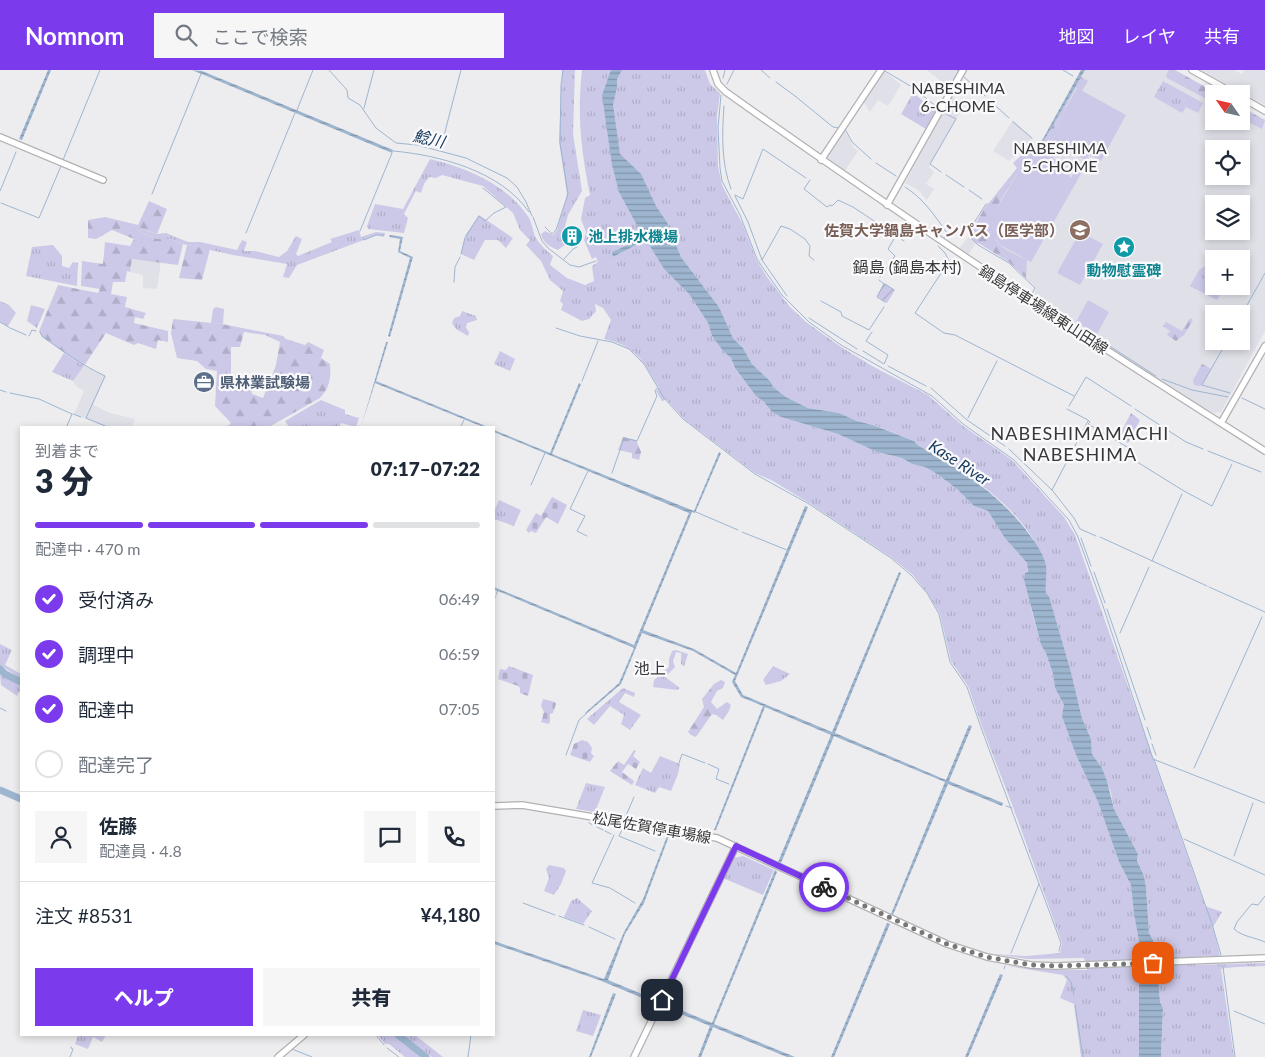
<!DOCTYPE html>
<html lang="ja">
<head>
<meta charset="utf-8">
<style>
	:root { --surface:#fff; --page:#f6f6f7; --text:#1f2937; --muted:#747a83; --line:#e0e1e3; --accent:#7c3aed }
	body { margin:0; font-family:Lato,"Noto Sans JP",sans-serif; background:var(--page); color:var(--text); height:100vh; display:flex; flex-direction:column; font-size:19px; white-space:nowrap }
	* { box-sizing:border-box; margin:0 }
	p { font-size:16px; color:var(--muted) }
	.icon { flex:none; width:28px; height:28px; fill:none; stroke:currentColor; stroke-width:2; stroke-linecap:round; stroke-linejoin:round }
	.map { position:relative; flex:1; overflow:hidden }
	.details { position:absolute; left:20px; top:356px; width:475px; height:610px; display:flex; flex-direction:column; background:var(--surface); border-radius:0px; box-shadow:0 2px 8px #0003 }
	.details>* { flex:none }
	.needle { width:32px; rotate:304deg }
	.controls { position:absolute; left:1205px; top:15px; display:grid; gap:10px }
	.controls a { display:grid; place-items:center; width:45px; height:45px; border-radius:0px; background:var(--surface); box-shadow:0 2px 8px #0003; font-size:25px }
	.pin { position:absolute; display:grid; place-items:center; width:42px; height:42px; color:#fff; margin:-21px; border-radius:10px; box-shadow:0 2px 8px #0006 }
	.courier { position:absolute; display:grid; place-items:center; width:50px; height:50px; margin:-25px; border:4px solid #7c3aed; border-radius:50%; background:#fff; color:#222; box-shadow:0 1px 6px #0007 }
	.summary em { font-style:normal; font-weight:800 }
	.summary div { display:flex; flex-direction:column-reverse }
	.summary { display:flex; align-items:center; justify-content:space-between; height:85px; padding:0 15px }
	h1 { font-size:32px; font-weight:800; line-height:38px }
	.bar { display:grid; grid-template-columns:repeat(4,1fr); gap:8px 5px; align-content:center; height:60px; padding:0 15px }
	.bar i { height:6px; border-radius:4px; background:var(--line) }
	.bar .current { background:var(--accent) }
	.bar p { grid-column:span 4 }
	.line { display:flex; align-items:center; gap:12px; padding:0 15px; border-top:1px solid var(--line) }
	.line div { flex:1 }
	.round { display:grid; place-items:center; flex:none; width:52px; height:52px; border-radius:0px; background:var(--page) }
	ol { padding:0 15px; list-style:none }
	li { display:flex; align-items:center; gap:15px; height:55px }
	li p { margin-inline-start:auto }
	li .icon { padding:5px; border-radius:50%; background:var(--accent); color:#fff; stroke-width:4 }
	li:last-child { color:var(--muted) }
	li i { width:28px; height:28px; border:2px solid var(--line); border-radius:50% }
	.cta { display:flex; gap:10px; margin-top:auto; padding:10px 15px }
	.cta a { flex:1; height:58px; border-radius:0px; background:var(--accent); color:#fff; font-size:20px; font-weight:800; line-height:58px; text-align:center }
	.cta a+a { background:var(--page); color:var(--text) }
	header { display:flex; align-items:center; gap:30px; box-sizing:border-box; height:70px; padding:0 25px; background:var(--accent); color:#fff }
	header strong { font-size:24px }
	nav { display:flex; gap:28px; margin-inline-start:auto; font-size:18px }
	.search { width:350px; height:45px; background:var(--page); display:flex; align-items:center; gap:12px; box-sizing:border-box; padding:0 18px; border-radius:0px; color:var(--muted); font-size:19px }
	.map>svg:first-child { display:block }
	.built { fill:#e0e0e8; fill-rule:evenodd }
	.grass { fill:url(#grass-tufts) }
	.forest { fill:url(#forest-firs); fill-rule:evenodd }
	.cemetery { fill:url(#cemetery-stones) }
	.garden { fill:url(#garden-furrows) }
	.pitch { fill:#cbc9e7 }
	.water { fill:url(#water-rules) }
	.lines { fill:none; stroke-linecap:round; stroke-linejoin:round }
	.stream { stroke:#9eb5d0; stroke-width:1 }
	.river { stroke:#9eb5d0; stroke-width:7 }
	.secondary-casing { stroke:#b2b2b4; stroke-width:8 }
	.secondary { stroke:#fff; stroke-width:5.5 }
	.done { stroke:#777778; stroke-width:5; stroke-dasharray:0 9 }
	.route { stroke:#7c3aed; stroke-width:6 }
	.labels { text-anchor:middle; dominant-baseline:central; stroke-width:4.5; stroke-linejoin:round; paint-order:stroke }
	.education-label { font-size:15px; font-weight:bold; fill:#785e54; stroke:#fafafc; text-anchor:end }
	.culture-label { font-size:15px; font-weight:bold; fill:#0d838f; stroke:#fafafc; text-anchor:start }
	.street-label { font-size:15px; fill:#383838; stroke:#fafafc }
	.service-label { font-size:15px; font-weight:bold; fill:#4e5e75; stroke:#fafafc; text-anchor:start }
	.neighbourhood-label { font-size:16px; fill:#383838; stroke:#fafafc }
	.water-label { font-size:16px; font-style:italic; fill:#16385c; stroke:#fafafc }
	.quarter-label { font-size:18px; letter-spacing:1px; fill:#383838; stroke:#fafafc }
</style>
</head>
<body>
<header>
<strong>Nomnom</strong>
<div class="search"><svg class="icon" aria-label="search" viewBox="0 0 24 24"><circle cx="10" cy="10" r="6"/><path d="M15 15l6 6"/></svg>ここで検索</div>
<nav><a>地図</a><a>レイヤ</a><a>共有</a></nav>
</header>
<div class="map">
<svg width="1265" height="987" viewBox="0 0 1265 987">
	<defs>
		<pattern id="grass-tufts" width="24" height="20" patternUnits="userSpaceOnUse" patternTransform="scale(1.25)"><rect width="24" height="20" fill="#cbc9e7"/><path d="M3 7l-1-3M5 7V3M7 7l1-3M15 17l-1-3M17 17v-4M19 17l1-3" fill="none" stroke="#afadc7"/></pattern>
		<pattern id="forest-firs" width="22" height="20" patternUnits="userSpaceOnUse" patternTransform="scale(1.25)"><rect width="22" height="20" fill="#cbc9e7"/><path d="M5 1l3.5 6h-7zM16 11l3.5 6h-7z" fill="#afadc7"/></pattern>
		<pattern id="cemetery-stones" width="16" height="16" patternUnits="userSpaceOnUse" patternTransform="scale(1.25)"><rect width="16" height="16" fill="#cbc9e7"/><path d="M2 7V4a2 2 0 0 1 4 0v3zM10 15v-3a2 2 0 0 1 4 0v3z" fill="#afadc7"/></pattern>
		<pattern id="garden-furrows" width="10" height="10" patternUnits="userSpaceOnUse" patternTransform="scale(1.25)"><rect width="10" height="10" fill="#cbc9e7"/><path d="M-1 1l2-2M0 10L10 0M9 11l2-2" fill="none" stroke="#afadc7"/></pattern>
		<pattern id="water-rules" width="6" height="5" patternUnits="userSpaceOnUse" patternTransform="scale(1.25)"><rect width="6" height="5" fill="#9eb5d0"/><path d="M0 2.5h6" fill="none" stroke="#8294aa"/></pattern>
	</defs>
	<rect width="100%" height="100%" fill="#ededef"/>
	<!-- built -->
	<path class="built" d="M883 0 901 15 888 36 878 30 870 42 863 31Z
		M927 0H956L958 2 949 18Z
		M1085 0H1175L1218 24H1214V51H1241V37L1265 50V261L1221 342 1214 343 1185 328 1031 227 1036 220 1034 216 1009 192 980 174 976 173 968 185 961 180 960 177 970 165 974 156 987 134 989 133 1017 98 1013 93 1047 65ZM1214 79H1241V106H1214ZM1214 134H1241V161H1214ZM1214 189H1241V216H1214ZM1214 244H1241V271H1214Z
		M1201 0H1234L1242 4 1244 0H1265V35Z
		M952 26 965 34 929 97 934 102 926 114 934 119 927 130 918 120 905 113Z
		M1013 50 1033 69 1009 91 993 81Z
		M844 59 853 77 858 81 844 102 828 90 827 86Z
		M132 189 161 191 157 219 143 218V205L130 202Z
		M84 296 106 306 93 335 110 343 135 349 132 357H109L98 354 74 344 84 321 77 317 73 311Z"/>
	<!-- grass -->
	<path class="grass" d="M562 0H575L573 64 582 121 568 145 565 156 570 171 558 180C550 177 543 173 541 164L545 161 553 165 557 160 567 124 559 71Z
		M582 0H705L710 14 720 23 717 47 718 96 722 115 743 155 756 189 767 207 790 237 806 252 841 277 874 297 928 325 963 356 1012 390 1064 447 1075 465 1205 836 1222 842 1213 857 1220 886 1194 887 1196 895 1265 893V896C1251 897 1234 896 1221 899L1234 987H1161L1163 938 1160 932 1157 894 1153 870 1149 863 1146 817 1144 806 1137 789 1138 784 1114 739 1111 723 1102 698 1092 684 1091 669 1082 648 1071 602 1049 526 1046 523C1045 511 1038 476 1032 467 1005 426 962 400 919 376L914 371 874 355 857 351 839 343 808 338 786 327 773 317 771 312 752 294 743 278 733 268 719 237 681 187 667 152 656 136 618 119 640 161 639 163 633 162 630 168 636 171 616 180 613 187 642 172 651 176 664 199 689 224 708 253 712 266 723 281 731 288 735 298 756 326 764 332 772 342 781 347 838 364 877 382 902 388 912 394 925 397 937 404 957 419 974 436 988 441 1013 477 1027 493 1029 525 1032 542 1041 575 1046 583 1053 604 1055 618 1064 635V644L1076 685 1098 732 1119 792 1131 815 1139 871V987H1081L1074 934 1060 928 1067 910 1063 905 1007 896 1056 900H1087L1084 888 1028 889 994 884 1026 886 1060 883 1062 873 1013 737 984 662 968 616 951 591 940 544 928 524 912 504 891 487 809 433 773 411 755 403 684 349 666 329 662 331 656 321 659 318C643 291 636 276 604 269L611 250 603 238 595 234 596 241 589 249 582 251 561 240 563 234 560 231 563 221 550 210 541 191 526 175 530 170 520 160 513 143 483 116 442 105 436 108 429 107 424 114 421 123 416 121 404 144 408 148 404 163 368 159 367 156 375 134 403 139 430 89C467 98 504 113 527 145 532 151 532 159 535 166 539 174 546 180 553 186L550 195 567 208 585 215 594 211 592 196 598 192 596 187 592 189 584 170 586 162 581 149 585 128 590 125C581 81 577 45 582 0Z
		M1163 11 1203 33 1198 43 1186 37 1182 43 1154 27Z
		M913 23 936 41 926 59 901 44Z
		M479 145 513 168 506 178 498 170H485L474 190 461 184 465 166Z
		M139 158 157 164 166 163 188 172H200L237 180 242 170 247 172 244 181H255L279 187 287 181 296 166 302 169 296 184 298 186 332 172 330 169 359 160 361 167 376 162 385 163 384 167 377 165 297 195 289 208 283 207 287 194 233 185 183 174 171 169H157L138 161Z
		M53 175 62 186V196L69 198 73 192 78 193 77 216 26 206 32 177Z
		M1208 194H1214V216H1232L1221 223 1217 230 1190 216 1199 200Z
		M0 231 9 235 16 243 8 256 0 252Z
		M31 235 45 239 37 258 27 251Z
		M216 237 224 239 223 254 211 253 213 239Z
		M462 241 476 246 477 250 467 253 466 258 469 262 468 266 456 259 452 253 454 248 460 246Z
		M500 281 515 289 510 301 494 294Z
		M64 283 84 296 73 311 52 302Z
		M321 330 345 340V344L359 348 356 357 341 353 339 357H289L285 351Z
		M1131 343 1140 350 1128 373 1115 365 1117 362H1121Z
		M499 430 521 440 514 456 494 449V442Z
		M0 574 12 580 5 595 21 604V609L0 595Z
		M676 580 688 584 684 596 681 594V583L676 582 673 591 675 597 665 607 680 618 677 620 653 617 654 610 669 597V589L672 581Z
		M773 596 790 604 781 611 766 615 763 610Z
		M0 604 21 616V622H19L17 626 1 615Z
		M623 618 635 623 634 627 625 623 619 632 641 645 630 660 621 654 624 645 610 636 594 655 587 649Z
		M660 686 680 694 678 704 671 721 659 717 655 723 635 715 643 698 651 703Z
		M586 713 605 717 595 742 576 739Z
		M743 786 774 800 763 825 723 808 733 788Z
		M549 795 564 798 566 801 561 814 554 825 544 821 549 808 546 799Z
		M577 828 592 841 583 854 564 847 571 831Z
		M583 940 601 945 593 966 576 961Z
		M78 965H106L102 972 93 967 88 979 75 974Z
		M378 965H393L421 987H405L389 974H385Z
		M403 965H415L443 987H432Z"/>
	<!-- forest -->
	<path class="forest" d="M1169 0H1175L1218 24H1214V33L1167 8 1166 5Z
		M1081 7 1088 11 1082 21 1076 18 1046 74 1040 77 1077 10Z
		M1241 37 1265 50 1262 59 1241 48Z
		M1033 75 1036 78H1044L1046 83 1055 86 1053 88 1048 85 1025 92 1021 97C1010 116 982 150 997 172 1003 180 1018 185 1027 190L1026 208 1009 192 980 174 976 173 970 165 974 156 987 134 989 133 1017 98 1013 93Z
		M149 131 167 139 157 164 140 158 138 161 157 169H171L183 174 178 195 132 189 130 202 127 201 125 212H113L111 224 127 227 125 237 146 243 143 249 135 247 134 253 168 261V272L158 270 156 279 138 273 134 275 106 263 84 296 42 267 39 261 58 215 98 223 100 219 81 216 82 191 103 194 105 172 130 176 134 169 112 160 96 169 88 168V150L105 147 138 155Z
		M187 175 210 179 202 210 179 208Z
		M1190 248 1193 250 1184 265 1176 271 1167 265 1170 261 1163 256 1166 252 1182 261Z
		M173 249 222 254 283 266 286 269 305 275 308 272 324 280 321 288 330 294C331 308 330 317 320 328L269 357H227L231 353 215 336 217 301 206 299 197 291 177 288 171 263ZM244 262 265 265 280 272 276 295 263 328 252 324 251 312 231 304V277H240Z
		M1202 294 1211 299 1201 316 1194 315 1193 310Z
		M623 367 636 370 641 382 639 390 632 388V383L618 380Z
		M721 610 725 612 723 618 717 621 711 632 717 639 727 632 731 635 729 641 723 650 716 645 712 644 696 667 691 665 688 662 704 637 702 629 714 614Z"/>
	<!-- cemetery -->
	<path class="cemetery" d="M552 427 567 435 558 454 546 447 536 463 531 461 529 463 526 460 536 443 541 446Z
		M509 596 533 605 528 626 520 623V618L518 616 498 609 500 599 506 600Z
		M543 629 555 632 556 634 553 643 550 644V651L549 654 541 652 544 642 541 636Z
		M582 670 588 672 592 678 591 683 594 686 590 692 570 685 574 674Z
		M634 680 636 681 633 686 640 692 636 699 628 694 622 702 634 711 632 715 610 701 618 691 624 695Z"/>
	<!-- garden -->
	<path class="garden" d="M884 213 895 220 887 233 877 226Z"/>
	<!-- pitch -->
	<path class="pitch" d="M1077 18 1126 45 1101 91 1089 85 1086 90 1048 70Z
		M1048 85 1064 95 1071 108 1076 99 1082 102 1031 192 1000 175 993 166 991 155 994 143 1021 97 1030 88Z
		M1080 162 1103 174 1080 215 1057 203Z
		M1088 230 1109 242 1097 264 1076 252Z"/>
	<!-- water -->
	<path class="water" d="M48 0H51L22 70 19 69Z
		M192 0 202 1 393 80 392 83Z
		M611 0H622L617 9V17L613 35 620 84 641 104 656 136 667 152 681 187 719 237 733 268 743 278 752 294 771 312 773 317 786 327 808 338 839 343 857 351 873 355 914 371 919 376C960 399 993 420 1023 456 1032 468 1043 481 1046 496 1047 504 1045 514 1046 523L1049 526 1071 602 1082 648 1091 669 1092 684 1102 698 1107 711 1114 739 1138 784 1137 790 1144 806 1146 817 1149 863 1153 870 1157 894 1160 932 1163 938 1161 987H1139V871L1134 843 1131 815 1119 792 1098 732 1076 685 1062 646 1064 635 1055 618 1053 604 1046 583 1041 575 1024 509 1025 503 1028 502 1027 493 1005 468 988 441 974 436 957 419 937 404 925 397 912 394 902 388 877 382 838 364 781 347 772 342 764 332 756 326 735 298 731 288 723 281 712 266 708 253 689 224 664 199 650 176 642 172 613 187 612 182 636 171 640 161 619 122 612 95 602 25Z
		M1081 0H1085L1040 77 1039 76Z
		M390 165 403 167 400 181 413 187 390 267 388 266 410 188 398 182 400 169 389 167Z
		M386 272H388L376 311 488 357H483L375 313 361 357Z
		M579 313 581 314 552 384 694 441 719 382 721 383 695 443 692 442 643 560 694 579 736 603 805 436 808 437 735 611 743 625 832 662 899 502 901 503 835 663 946 710 969 655 972 656 949 711 1003 733 1002 736 948 714 893 845 891 844 945 712 834 666 781 793 778 792 831 665 765 637 716 760H714L763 636 741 627 732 612 735 605 693 581 642 563 621 614 586 644 585 643 619 613 634 578 498 521 494 531 497 521 494 519V517L634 575 689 443 494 362V360L550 383Z
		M667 766H669L644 833 625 864 608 910 712 953 775 800 777 802 714 954 795 987H787L713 957 701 987H698L710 956 599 910 494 874V871L604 909 624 862 643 829Z
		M887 853 890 854 834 987H831Z
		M1000 904 1003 905 968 987H965Z
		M613 923 616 924 591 987H589Z"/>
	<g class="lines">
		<!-- stream -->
		<path class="stream" d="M329 0 347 20 348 28 360 35 376 58 396 73 417 75 466 88 507 108 517 117 526 132 532 146
			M761 0 770 8
			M957 0 958 1
			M1063 0 1073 6
			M885 1 912 17 937 37
			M964 7 985 26
			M723 8 725 0
			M776 12 795 26 833 57 839 58
			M727 14 734 0
			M721 25 718 58 720 98 722 111 740 145 757 189 763 198 782 225 809 252 841 275 932 326 963 354 1014 390 1069 450 1078 467 1103 536 1153 689 1265 733
			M988 29 1009 48
			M724 36C722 64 721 92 731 119
			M364 38 374 0
			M297 40 313 0
			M1013 52 1032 68
			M845 59 852 72 871 89
			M393 81C439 85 501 101 529 142
			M440 81 461 0
			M63 90 100 0
			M876 93 896 106
			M941 102 930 94 956 49 944 43
			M946 105 964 117
			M810 110 804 119 827 137 830 135 832 136 838 130 853 137 904 171
			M905 117C923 128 935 146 947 163L944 168
			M969 120 982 129
			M0 121 16 82
			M152 124 201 4
			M735 125 743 129 763 79 806 108
			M735 126 748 152 762 190 787 226
			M1 133 39 148 61 96
			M986 134 972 156 969 166 978 175 1009 193 1035 218 1031 225 1032 226 1156 306
			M533 147 542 171 548 178 570 195 579 197 596 191
			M545 157 552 164 556 160 568 124 560 73 561 15 563 0
			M360 161 392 83
			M246 163 295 43
			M466 166 479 146 485 151 494 143 506 137 483 118
			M363 168 364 170 376 165H384
			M938 176 945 183 949 191 915 243 944 263 955 265 1074 326
			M461 184 465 168
			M564 189 573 179 577 177
			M762 190 781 156 790 159 805 169 810 176 809 186 814 190
			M880 207 895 186 888 179 894 169
			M879 210 884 214 877 227 885 232
			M454 212 455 197 460 187
			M885 214 894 220
			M821 231 841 242 842 246 869 260 884 237
			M1241 246 1265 203
			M809 248 857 279
			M0 252 10 258 26 265
			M556 258 580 266 612 272 629 279 644 294 664 328 683 349 755 404 809 434 891 488 911 505 927 523 939 544 950 592 967 617 983 663 1061 873 1059 881
			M40 262 42 266C62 281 82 295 105 306L86 348 110 358
			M29 266 32 260 36 261
			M1227 271 1202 315 1230 323
			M863 281 884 294 888 285 866 271 872 262
			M888 296 926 316
			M1162 309 1192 320 1228 327
			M582 311 598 271
			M931 318 967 350 1005 376
			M0 320 6 322
			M10 323 39 329 72 344 66 358
			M1242 328 1265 339
			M1069 336 1086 307 1131 336
			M1067 339 1088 350 1090 352 1088 354 1134 381 1130 388
			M1135 339 1186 372 1203 379
			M73 344 81 347
			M968 348 997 291
			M460 358 464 350
			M1009 379 1052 420 1074 448 1080 459 1096 466
			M1208 381 1261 402
			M1134 390 1184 421 1212 436 1232 394
			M612 403 624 368 637 371 657 326 655 321 657 318
			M531 415 545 383
			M1052 420 1088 351
			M696 442 738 460
			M742 462 787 480
			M587 466 577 461 585 446 570 439 588 401
			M1100 467 1207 516
			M1081 468 1091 496
			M1152 491 1182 424
			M1094 502 1105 533
			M1209 517 1265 542
			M1107 539 1145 650
			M1120 563 1149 497
			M0 638 6 641
			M1147 657 1151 669
			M1152 674 1156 685
			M566 685 579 650 586 644
			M1154 689 1212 854 1221 885
			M679 693 682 684 705 693
			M708 694 719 699 716 709 729 714
			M1194 698 1262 547
			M1006 736 1012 738
			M625 748 634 727
			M589 753 603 760
			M624 756 619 766 655 781
			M605 761 611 764
			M614 765 592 813 610 818 635 833
			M1184 769 1265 805
			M1234 786 1253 733
			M523 833 555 845
			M559 846 584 855
			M589 857 615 869
			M1265 872C1254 867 1243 867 1234 859L1237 852 1250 836 1252 834 1258 835 1265 826
			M1011 883 1039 814
			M1223 897 1235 987
			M1004 899 1005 896
			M1066 906 1071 912 1074 925
			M1075 935 1083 987
			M1234 941 1265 954
			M376 965 384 975
			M387 978 399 987
			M292 979 312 987
			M70 987 73 979 71 978V977
			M468 987 471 965"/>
		<!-- river -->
		<path class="river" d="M0 599 5 604 21 612
			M0 720 21 729
			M398 965 426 987"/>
		<!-- secondary casing -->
		<g class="secondary-casing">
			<path id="secondary" d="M713 0 718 14 726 22C902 147 1082 266 1265 381
				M1192 0 1235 24
				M1241 27 1265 41
				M0 67 103 110
				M821 90 881 0
				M887 135 963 0
				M1221 353 1265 276
				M494 736 522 735 717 768 947 874 987 887 1031 895 1056 896 1265 888
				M278 987 304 965
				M634 987 736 776"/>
		</g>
		<!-- secondary -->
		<use href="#secondary" class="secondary"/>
	</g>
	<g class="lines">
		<!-- done -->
		<path class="done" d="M824 817 947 874 987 887 1031 895 1056 896 1153 893"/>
		<!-- route -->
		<path class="route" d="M662 930 736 776 824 817"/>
	</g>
	<!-- icons -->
	<defs>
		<g id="university-disc" transform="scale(1.125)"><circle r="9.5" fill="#8d6e63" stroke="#fafafc"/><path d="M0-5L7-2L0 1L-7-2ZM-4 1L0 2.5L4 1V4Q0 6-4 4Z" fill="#fff"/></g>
		<g id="building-disc" transform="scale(1.125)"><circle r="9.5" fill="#0f9aa8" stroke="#fafafc"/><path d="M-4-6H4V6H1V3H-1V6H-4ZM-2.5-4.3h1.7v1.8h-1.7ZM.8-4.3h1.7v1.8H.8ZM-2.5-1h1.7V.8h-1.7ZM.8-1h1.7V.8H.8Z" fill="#fff"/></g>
		<g id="sight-disc" transform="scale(1.125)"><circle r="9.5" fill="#0f9aa8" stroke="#fafafc"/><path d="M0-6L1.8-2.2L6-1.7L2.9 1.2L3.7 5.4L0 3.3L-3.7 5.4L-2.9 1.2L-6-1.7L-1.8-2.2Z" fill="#fff"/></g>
		<g id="office-disc" transform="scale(1.125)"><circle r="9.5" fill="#5c6f8a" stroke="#fafafc"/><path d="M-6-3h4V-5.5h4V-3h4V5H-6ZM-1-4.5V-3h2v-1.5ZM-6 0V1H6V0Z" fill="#fff"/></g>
	</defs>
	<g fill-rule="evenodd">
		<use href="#university-disc" x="1080" y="160"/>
		<use href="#building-disc" x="572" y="166"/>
		<use href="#sight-disc" x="1124" y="177"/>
		<use href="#office-disc" x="204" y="312"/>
	</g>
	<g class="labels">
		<!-- education labels -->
		<g class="education-label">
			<text x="1064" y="160">佐賀大学鍋島キャンパス（医学部）</text>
		</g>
		<!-- culture labels -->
		<g class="culture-label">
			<text x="588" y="166">池上排水機場</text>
			<text x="1124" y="200" text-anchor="middle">動物慰霊碑</text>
		</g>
		<!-- street labels -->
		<g class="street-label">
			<text transform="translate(1044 239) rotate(33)">鍋島停車場線東山田線</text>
			<text transform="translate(652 757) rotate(10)">松尾佐賀停車場線</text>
		</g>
		<!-- service labels -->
		<g class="service-label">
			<text x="220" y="312">県林業試験場</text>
		</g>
		<!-- neighbourhood labels -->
		<g class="neighbourhood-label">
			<text x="958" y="17">NABESHIMA<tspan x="958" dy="18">6-CHOME</tspan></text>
			<text x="1060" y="77">NABESHIMA<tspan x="1060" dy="18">5-CHOME</tspan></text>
			<text x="907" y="196">鍋島 (鍋島本村)</text>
			<text x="650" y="597">池上</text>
		</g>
		<!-- water labels -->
		<g class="water-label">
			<text transform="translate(429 68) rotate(13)">鯰川</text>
			<text transform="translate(960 392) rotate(33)">Kase River</text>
		</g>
		<!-- quarter labels -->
		<g class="quarter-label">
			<text x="1080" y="363">NABESHIMAMACHI<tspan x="1080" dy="21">NABESHIMA</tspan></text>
		</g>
	</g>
</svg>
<div class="controls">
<a><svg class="needle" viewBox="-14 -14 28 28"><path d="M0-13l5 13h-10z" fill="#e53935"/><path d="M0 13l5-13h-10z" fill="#747a83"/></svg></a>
<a><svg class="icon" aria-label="locate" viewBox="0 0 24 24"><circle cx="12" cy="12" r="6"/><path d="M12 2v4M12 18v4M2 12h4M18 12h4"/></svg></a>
<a><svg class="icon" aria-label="layers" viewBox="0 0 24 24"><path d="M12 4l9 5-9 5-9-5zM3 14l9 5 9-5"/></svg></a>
<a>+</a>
<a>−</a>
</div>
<div class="pin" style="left:1153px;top:893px;background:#ea580c"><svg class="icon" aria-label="bag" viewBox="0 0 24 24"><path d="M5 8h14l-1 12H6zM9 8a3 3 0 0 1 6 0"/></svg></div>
<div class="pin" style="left:662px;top:930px;background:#1f2937"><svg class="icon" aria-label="home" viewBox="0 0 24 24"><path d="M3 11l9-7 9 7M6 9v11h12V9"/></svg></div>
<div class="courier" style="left:824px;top:817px"><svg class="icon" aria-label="bike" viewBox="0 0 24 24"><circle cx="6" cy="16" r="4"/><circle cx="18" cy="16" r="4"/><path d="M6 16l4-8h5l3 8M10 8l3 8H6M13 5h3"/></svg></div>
<section class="details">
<div class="summary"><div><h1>3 分</h1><p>到着まで</p></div><em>07:17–07:22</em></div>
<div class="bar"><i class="current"></i><i class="current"></i><i class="current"></i><i></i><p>配達中 · 470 m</p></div>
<ol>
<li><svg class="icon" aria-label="check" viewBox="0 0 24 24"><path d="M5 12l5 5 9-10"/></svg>受付済み<p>06:49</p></li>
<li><svg class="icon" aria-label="check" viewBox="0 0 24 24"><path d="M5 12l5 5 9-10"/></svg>調理中<p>06:59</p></li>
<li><svg class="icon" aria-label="check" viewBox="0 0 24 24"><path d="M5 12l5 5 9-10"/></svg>配達中<p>07:05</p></li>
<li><i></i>配達完了</li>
</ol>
<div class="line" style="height:90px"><a class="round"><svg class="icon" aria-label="person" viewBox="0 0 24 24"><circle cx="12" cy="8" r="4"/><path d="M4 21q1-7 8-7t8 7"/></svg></a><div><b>佐藤</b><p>配達員 · 4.8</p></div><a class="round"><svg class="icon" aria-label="chat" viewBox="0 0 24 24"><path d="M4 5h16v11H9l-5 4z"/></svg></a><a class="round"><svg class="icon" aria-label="phone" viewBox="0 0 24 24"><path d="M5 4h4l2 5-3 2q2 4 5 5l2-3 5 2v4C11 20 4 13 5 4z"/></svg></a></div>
<div class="line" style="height:65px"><div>注文 #8531</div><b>¥4,180</b></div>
<div class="cta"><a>ヘルプ</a><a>共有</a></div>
</section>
</div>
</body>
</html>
